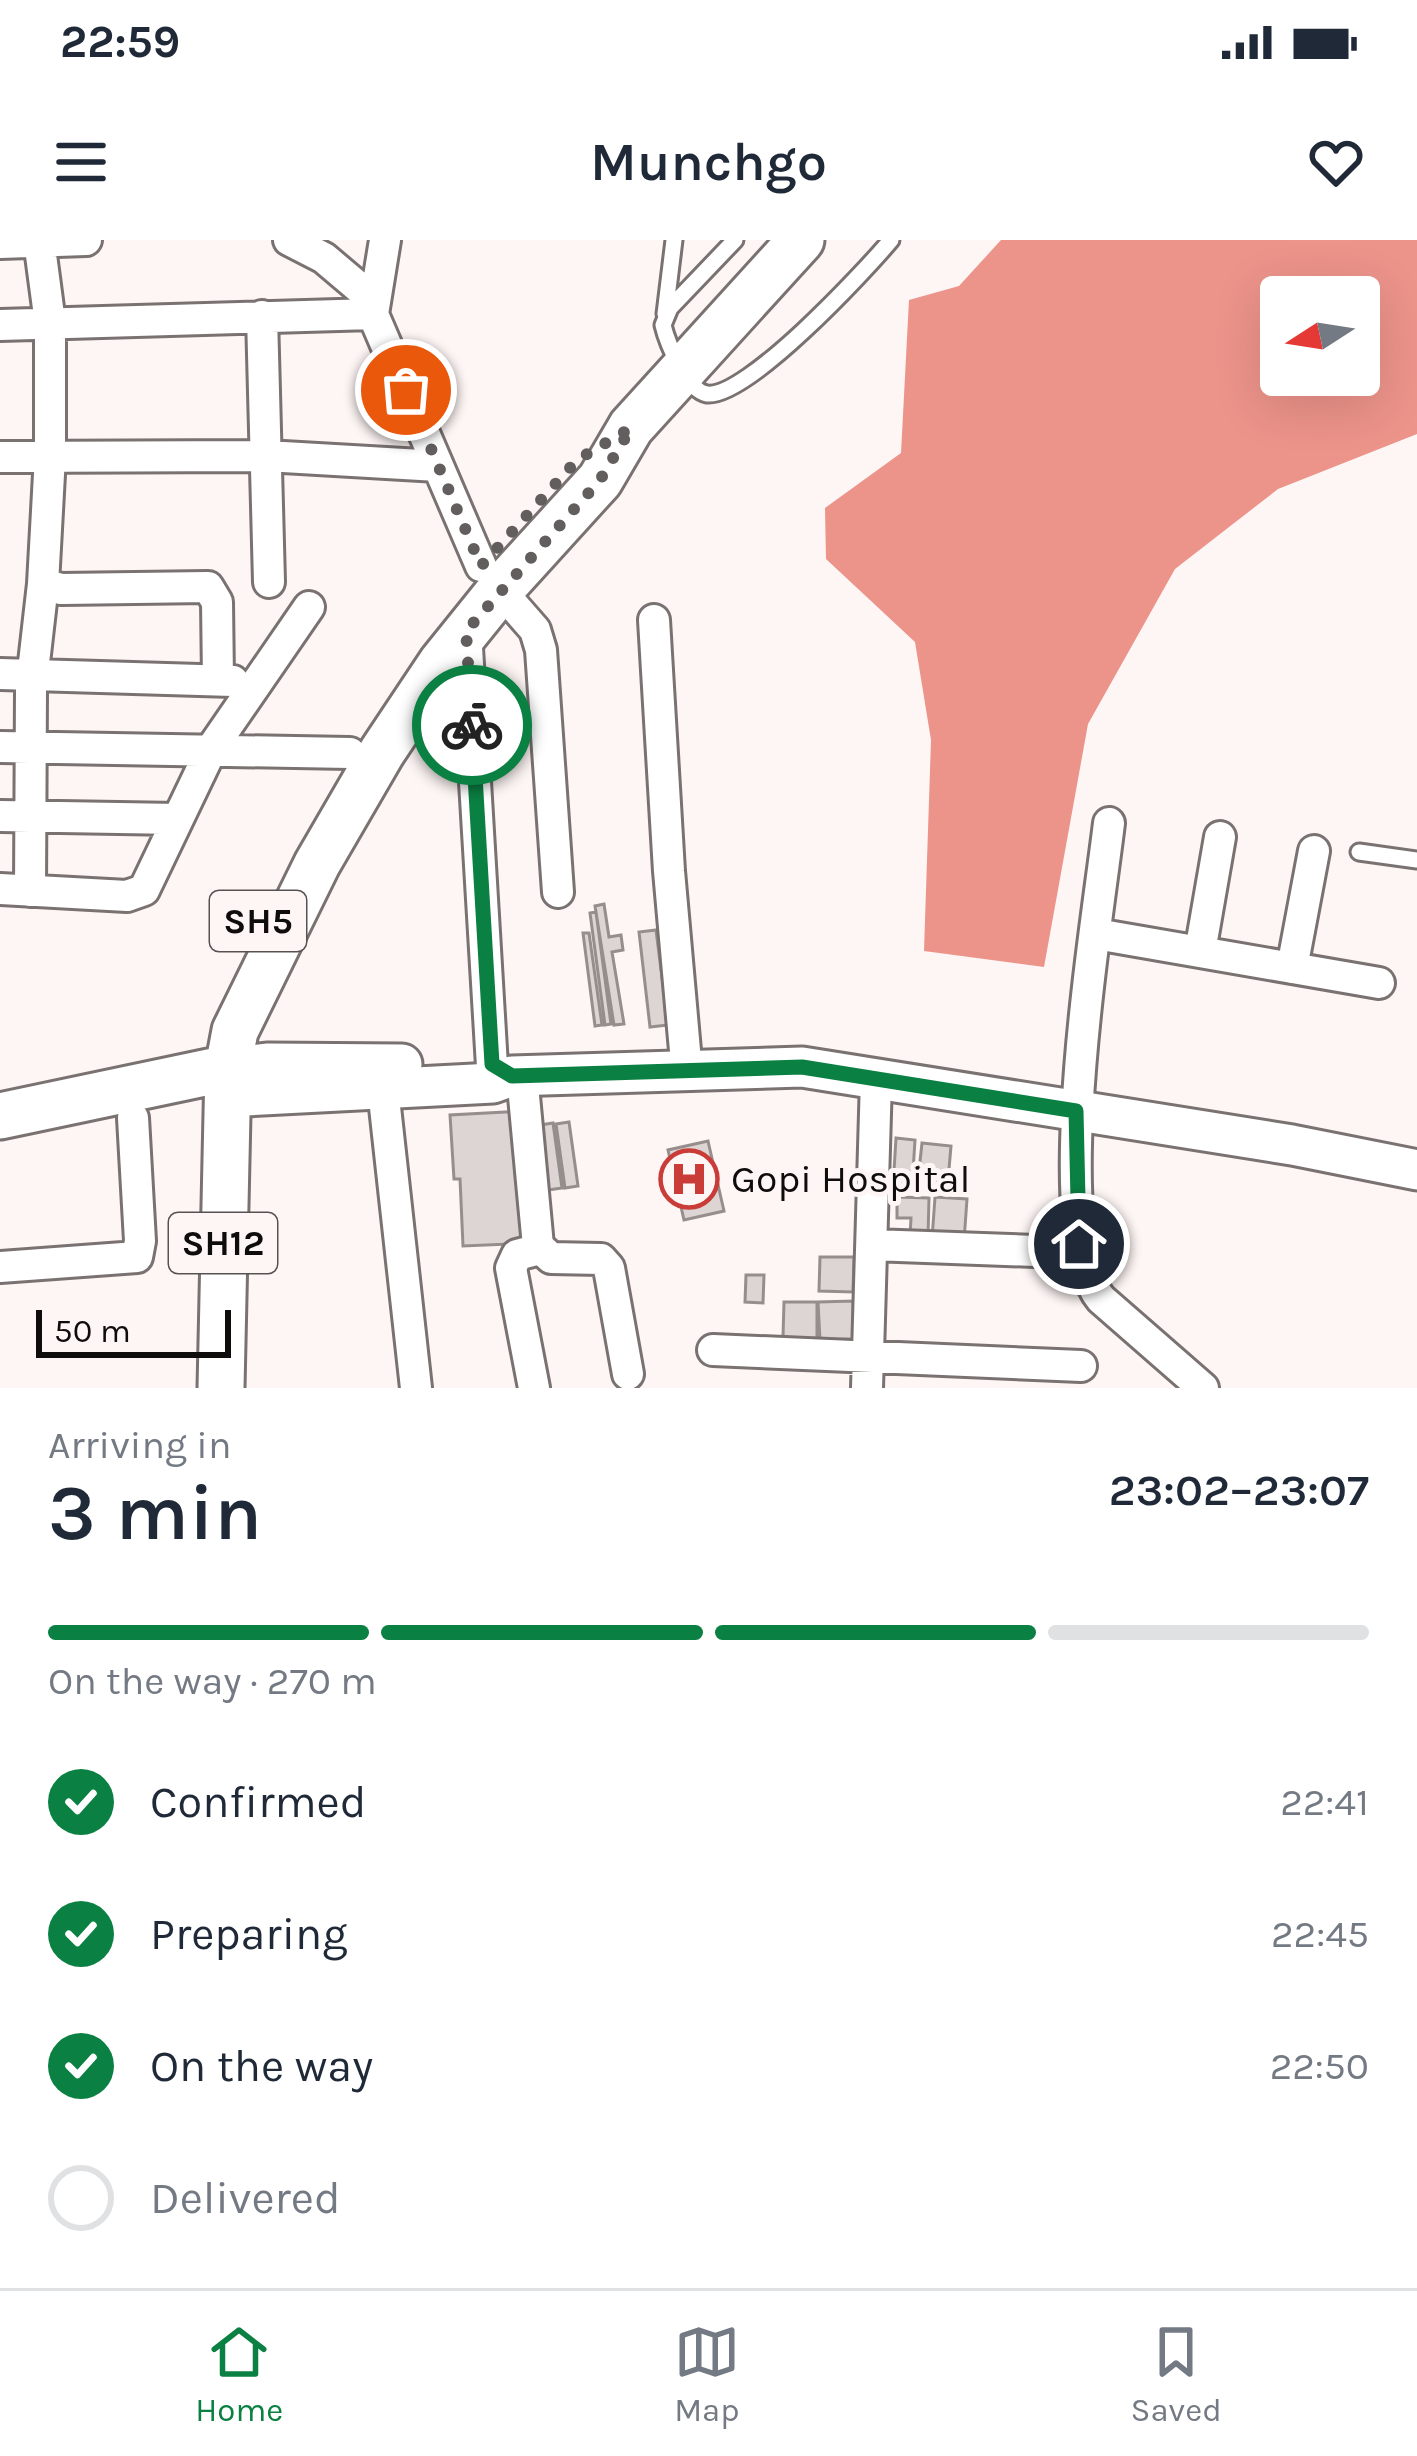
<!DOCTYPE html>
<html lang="en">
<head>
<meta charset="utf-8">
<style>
	:root { --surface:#fff; --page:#f6f6f7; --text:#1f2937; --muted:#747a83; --line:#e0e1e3; --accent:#0b8043 }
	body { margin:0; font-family:Karla,sans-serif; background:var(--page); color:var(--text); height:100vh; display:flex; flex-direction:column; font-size:45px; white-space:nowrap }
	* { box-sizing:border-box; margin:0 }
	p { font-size:39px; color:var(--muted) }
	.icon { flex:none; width:66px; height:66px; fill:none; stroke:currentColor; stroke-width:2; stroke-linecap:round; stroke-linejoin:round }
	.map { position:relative; height:1148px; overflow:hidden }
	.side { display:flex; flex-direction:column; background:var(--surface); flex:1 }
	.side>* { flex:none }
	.needle { width:78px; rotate:258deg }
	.controls { position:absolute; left:1260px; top:36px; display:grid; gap:24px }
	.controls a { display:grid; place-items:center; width:120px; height:120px; border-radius:12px; background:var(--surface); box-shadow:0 12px 48px #0002; font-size:60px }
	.scale { position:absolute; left:36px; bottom:30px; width:195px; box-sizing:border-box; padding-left:12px; border:6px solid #0f0c0c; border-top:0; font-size:33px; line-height:42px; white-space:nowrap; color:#0f0c0c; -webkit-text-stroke:9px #fef6f5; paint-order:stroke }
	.pin { position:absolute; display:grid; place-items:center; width:102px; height:102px; color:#fff; margin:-51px; border:6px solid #fff; border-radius:50%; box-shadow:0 3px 12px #0007 }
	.courier { position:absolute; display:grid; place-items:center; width:120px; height:120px; margin:-60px; border:9px solid #0b8043; border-radius:50%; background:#fff; color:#222; box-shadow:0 3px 15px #0007 }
	.head em { font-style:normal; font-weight:600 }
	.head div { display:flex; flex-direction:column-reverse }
	.head { display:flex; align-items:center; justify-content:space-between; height:204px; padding:0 48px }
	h1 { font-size:78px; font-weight:600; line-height:90px }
	.bar { display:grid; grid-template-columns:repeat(4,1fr); gap:18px 12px; align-content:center; height:144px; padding:0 48px }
	.bar i { height:15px; border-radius:9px; background:var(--line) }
	.bar .on { background:var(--accent) }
	.bar p { grid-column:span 4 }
	ol { padding:0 48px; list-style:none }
	li { display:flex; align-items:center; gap:36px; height:132px }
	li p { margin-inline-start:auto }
	li .icon { padding:12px; border-radius:50%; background:var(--accent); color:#fff; stroke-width:4 }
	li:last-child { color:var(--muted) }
	li i { width:66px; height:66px; border:6px solid var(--line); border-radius:50% }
	.status { display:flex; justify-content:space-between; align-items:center; height:84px; padding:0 60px; background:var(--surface); direction:ltr }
	.status svg { height:33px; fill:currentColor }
	header { display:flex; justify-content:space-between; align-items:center; height:156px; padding:0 48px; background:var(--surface); font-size:54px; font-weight:600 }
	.menu { display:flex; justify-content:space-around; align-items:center; height:168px; border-top:3px solid var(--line); background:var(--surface); font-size:33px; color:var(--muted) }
	.menu a { display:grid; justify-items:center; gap:6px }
	.menu .on { color:var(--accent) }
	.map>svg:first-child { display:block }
	.water { fill:#ec938a; fill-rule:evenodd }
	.building { fill:#dcd5d3; stroke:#958e8d; stroke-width:3 }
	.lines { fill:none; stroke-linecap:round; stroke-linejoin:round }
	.lane-casing { stroke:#797271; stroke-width:21 }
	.street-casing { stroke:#797271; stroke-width:36 }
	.secondary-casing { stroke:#797271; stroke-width:45 }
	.primary-casing { stroke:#797271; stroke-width:51 }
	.lane { stroke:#fff; stroke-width:15 }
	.street { stroke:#fff; stroke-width:30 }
	.secondary { stroke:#fff; stroke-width:39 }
	.primary { stroke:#fff; stroke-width:45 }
	.done { stroke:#635e5e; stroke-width:12; stroke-dasharray:0 21.6 }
	.route { stroke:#0b8043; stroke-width:15 }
	.labels { text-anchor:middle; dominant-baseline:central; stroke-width:10; stroke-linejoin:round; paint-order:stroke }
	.shield { fill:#fef6f5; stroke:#575252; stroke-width:3 }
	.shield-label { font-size:36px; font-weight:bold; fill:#0f0c0c }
	.poi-label { font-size:39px; fill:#0f0c0c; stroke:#fef6f5; text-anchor:start }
</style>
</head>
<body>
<div class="status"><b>22:59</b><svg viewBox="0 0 49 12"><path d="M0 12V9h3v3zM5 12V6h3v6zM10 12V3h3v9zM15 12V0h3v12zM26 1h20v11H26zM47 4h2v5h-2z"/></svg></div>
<header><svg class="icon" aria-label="menu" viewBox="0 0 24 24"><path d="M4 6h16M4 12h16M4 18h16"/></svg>Munchgo<svg class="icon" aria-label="heart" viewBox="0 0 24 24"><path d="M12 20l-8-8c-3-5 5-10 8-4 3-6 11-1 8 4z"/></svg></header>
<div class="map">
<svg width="1417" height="1148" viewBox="0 0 1417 1148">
	<rect width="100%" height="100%" fill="#fef6f5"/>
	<!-- water -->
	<path class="water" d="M1001 0H1417V194L1278 249 1175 329 1088 484 1044 727 924 711 931 500 915 402 826 319 825 268 901 213 909 60 959 46ZM1281 57H1359V135H1281Z"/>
	<!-- building -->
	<path class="building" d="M604 664 609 697 621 695 623 710 612 712 624 784 614 785 595 666Z
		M596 672 611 784 605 785 590 673Z
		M656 690 668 785 650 787 639 692Z
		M583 693H589L602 785 595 786Z
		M523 871 530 1003 463 1006 460 939H454L450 875Z
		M569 882 578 946 565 948 556 884Z
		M553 883 562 948 548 950 540 885Z
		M896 898 915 900 912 948 893 947Z
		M708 901 724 971 684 980 668 910Z
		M922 903 951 906 947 952 917 949Z
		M897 957 929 958 928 997 910 996 911 978H897Z
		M935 957 967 959 964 1001 932 999Z
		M820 1017H854L853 1052 819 1051Z
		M746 1035H764L763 1063 745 1062Z
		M853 1061 854 1099 820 1100 818 1062Z
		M784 1062H817V1099L783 1097Z"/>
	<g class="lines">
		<!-- lane casing -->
		<g class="lane-casing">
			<path id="lane" d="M735 0 670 68 663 85C667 102 687 151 707 154 746 159 864 32 891 0
				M665 74 674 0
				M1359 612 1417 620"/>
		</g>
		<!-- street casing -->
		<g class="street-casing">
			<path id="street" d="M39 0 50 83V216L43 344 61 349 208 347 217 362 218 440
				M289 0 324 18 363 51 481 326
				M0 3 86 0
				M262 76 269 342
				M0 85 373 74 385 0
				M0 217 266 216 438 226
				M500 350 535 390 541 410 558 652
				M654 380 669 631 687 833
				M466 391 493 843
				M0 434 233 441
				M0 507 350 513
				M0 576 178 579
				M1109 583C1098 677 1045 992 1101 1059L1203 1148
				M0 649 127 656 144 650 212 508 309 367
				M30 651 31 449 43 344
				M1096 694 1379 743
				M1200 712 1220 597
				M1292 728 1314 611
				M522 835 538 1006 551 1018 601 1019 609 1028 628 1134
				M383 849 416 1148
				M872 1005 1035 1011
				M0 1027 137 1017 140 1001 133 878
				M713 1110 1081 1126
				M534 1148 511 1028 517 1015 540 1009
				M867 1148 876 839"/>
		</g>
		<!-- secondary casing -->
		<g class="secondary-casing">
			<path id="secondary" d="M228 828 267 823 402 824
				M226 857 493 843 512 836 802 827 1292 905 1417 930"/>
		</g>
		<!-- primary casing -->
		<g class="primary-casing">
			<path id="primary" d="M0 876 228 828
				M221 1148 228 828 235 791 317 624 382 512 442 422 500 350 600 240 631 187 801 0"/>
		</g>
		<!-- lane -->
		<use href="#lane" class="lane"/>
		<!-- street -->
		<use href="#street" class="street"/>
		<!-- secondary -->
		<use href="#secondary" class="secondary"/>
		<!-- primary -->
		<use href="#primary" class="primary"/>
	</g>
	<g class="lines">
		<!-- done -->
		<path class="done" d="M406 150 481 326 577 220 631 188 600 240 466 391 472 485"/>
		<!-- route -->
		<path class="route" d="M472 485 492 824 512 836 802 827 1076 871 1079 1004"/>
	</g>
	<!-- icons -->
	<defs>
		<g id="hospital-ring" transform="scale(3)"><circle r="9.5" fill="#fef6f5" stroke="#ca3c38" stroke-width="1.5"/><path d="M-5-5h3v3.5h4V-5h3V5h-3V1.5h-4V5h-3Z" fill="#ca3c38"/></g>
	</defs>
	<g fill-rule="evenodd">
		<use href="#hospital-ring" x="689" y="939"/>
	</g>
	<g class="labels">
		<!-- shield labels -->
		<g class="shield">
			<rect x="210" y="651" width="96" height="60" rx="9"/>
			<rect x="169" y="973" width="108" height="60" rx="9"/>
		</g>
		<g class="shield-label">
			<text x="258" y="681">SH5</text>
			<text x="223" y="1003">SH12</text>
		</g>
		<!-- poi labels -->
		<g class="poi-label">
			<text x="731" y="939">Gopi Hospital</text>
		</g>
	</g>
</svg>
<div class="controls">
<a><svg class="needle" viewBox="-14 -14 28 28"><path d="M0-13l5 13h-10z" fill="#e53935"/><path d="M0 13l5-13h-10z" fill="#747a83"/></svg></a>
</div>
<div class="scale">50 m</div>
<div class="pin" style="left:406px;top:150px;background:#ea580c"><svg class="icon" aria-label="bag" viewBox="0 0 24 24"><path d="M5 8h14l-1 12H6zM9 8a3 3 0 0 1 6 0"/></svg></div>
<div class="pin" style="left:1079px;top:1004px;background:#1f2937"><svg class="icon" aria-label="home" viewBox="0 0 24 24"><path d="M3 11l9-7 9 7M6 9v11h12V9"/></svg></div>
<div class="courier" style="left:472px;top:485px"><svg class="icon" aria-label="bike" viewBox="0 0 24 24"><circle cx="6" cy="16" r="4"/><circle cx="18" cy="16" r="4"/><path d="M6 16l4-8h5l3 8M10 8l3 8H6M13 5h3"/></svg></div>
</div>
<section class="side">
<div class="head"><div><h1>3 min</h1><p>Arriving in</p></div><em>23:02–23:07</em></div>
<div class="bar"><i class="on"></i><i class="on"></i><i class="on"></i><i></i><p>On the way · 270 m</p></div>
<ol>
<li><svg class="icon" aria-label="check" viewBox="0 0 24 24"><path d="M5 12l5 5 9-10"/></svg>Confirmed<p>22:41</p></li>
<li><svg class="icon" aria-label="check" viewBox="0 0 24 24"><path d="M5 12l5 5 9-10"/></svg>Preparing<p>22:45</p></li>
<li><svg class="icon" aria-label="check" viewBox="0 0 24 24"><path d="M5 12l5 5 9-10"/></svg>On the way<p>22:50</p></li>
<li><i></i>Delivered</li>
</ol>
</section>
<nav class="menu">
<a class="on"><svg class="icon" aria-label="home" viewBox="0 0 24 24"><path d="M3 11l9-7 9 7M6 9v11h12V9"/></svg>Home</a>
<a><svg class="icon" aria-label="map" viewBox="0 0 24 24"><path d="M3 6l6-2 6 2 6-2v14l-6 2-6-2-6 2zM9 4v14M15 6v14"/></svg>Map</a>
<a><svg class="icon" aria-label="saved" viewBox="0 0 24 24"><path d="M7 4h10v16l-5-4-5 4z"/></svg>Saved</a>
</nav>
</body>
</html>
